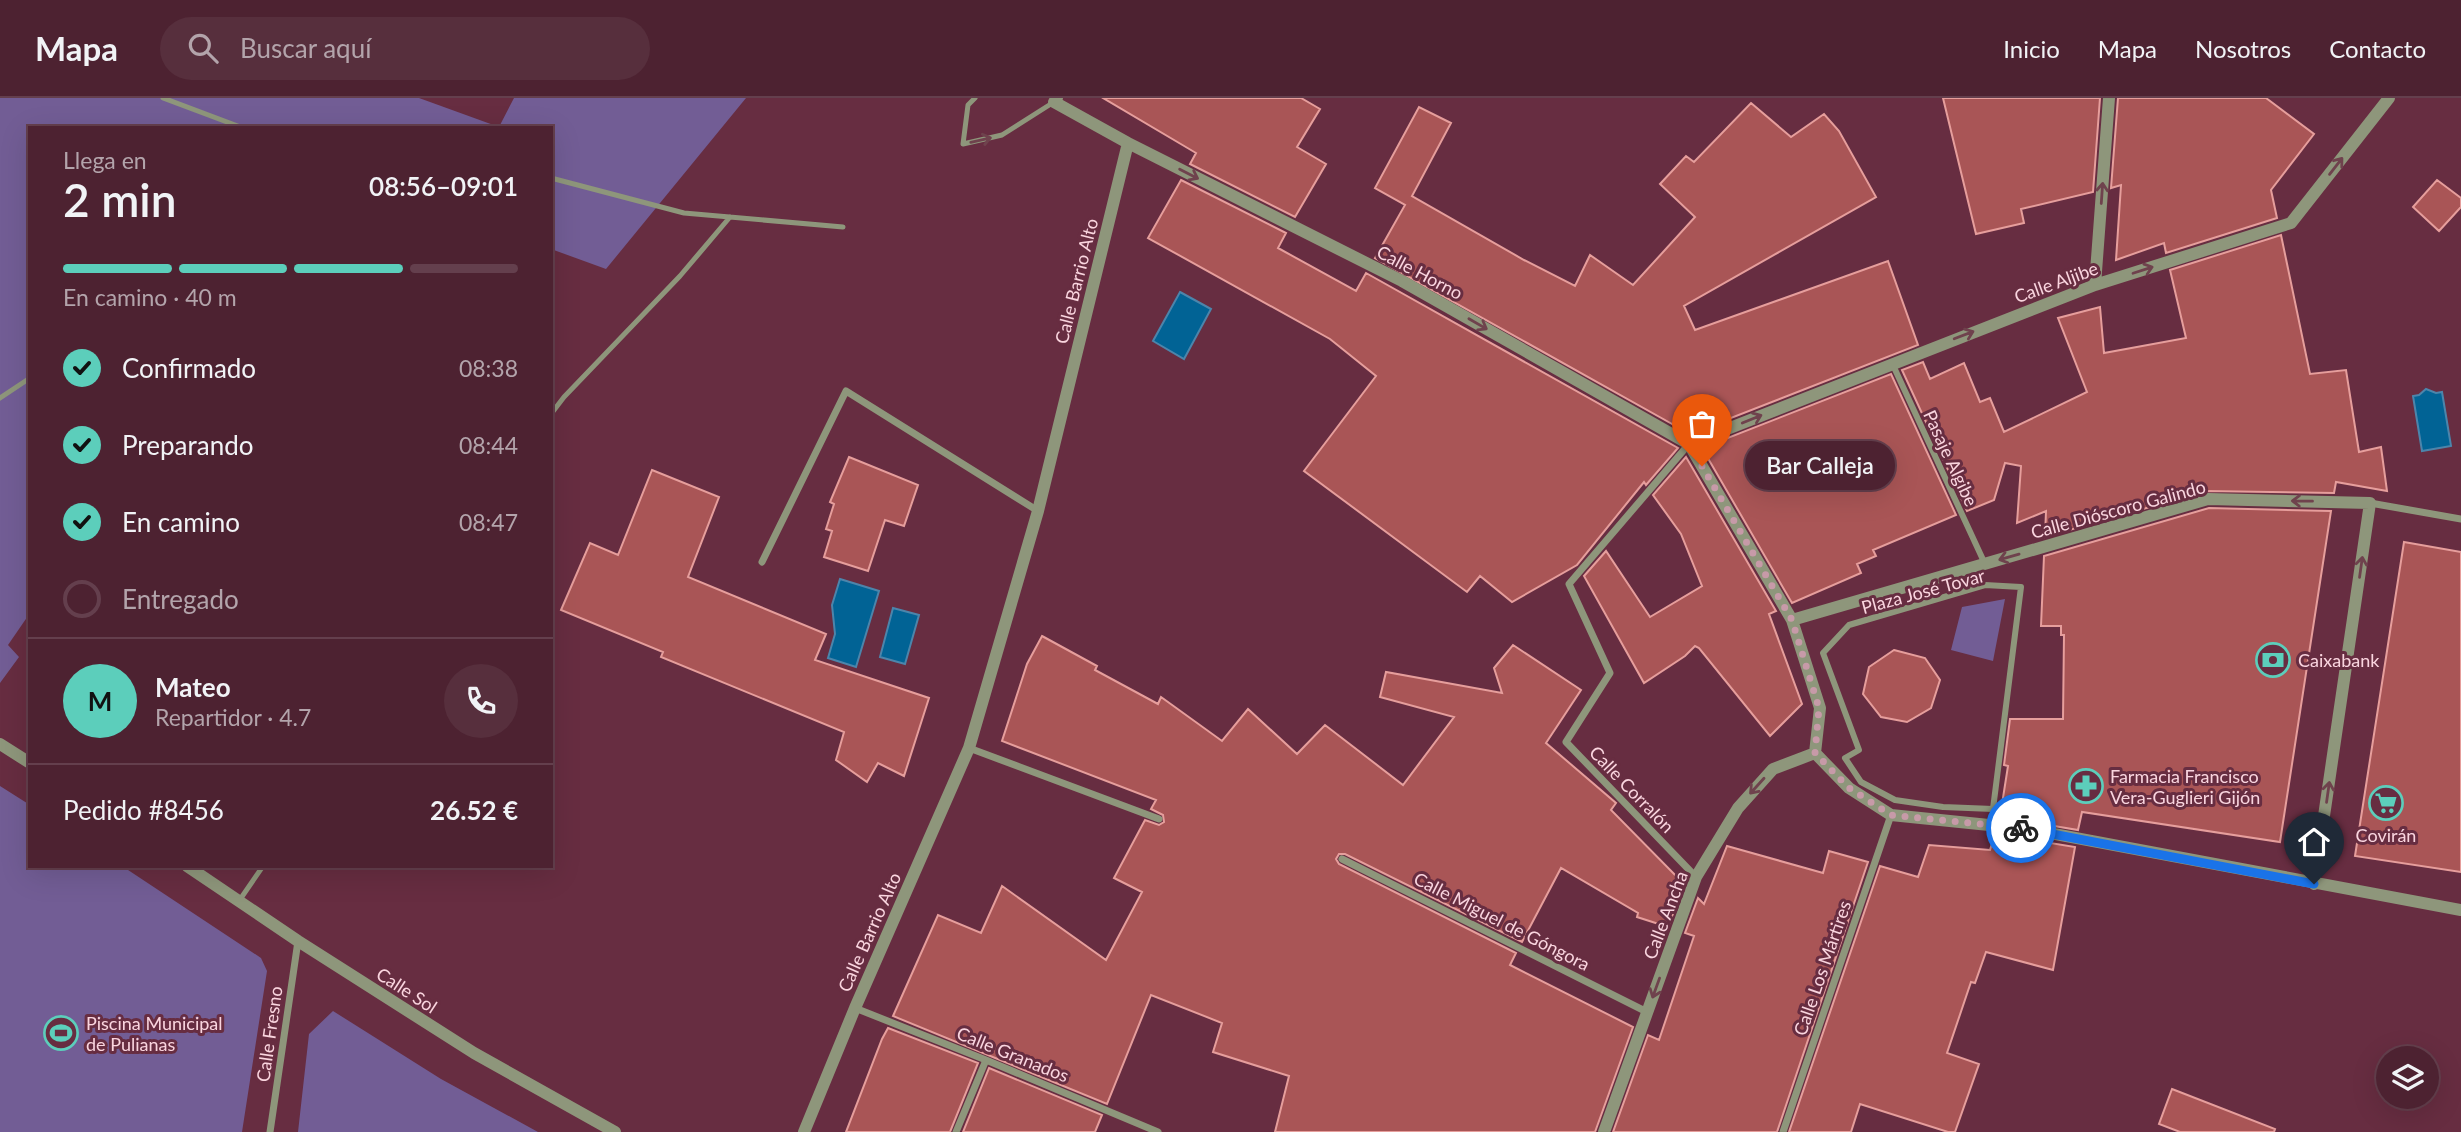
<!DOCTYPE html>
<html lang="es">
<head>
<meta charset="utf-8">
<style>
	:root { --surface:#4d2231; --page:#572f3d; --text:#f1f3f6; --muted:#b3a4ab; --line:#643f4d; --accent:#5ccebb }
	body { margin:0; font-family:Lato,sans-serif; background:var(--page); color:var(--text); height:100vh; display:flex; flex-direction:column; font-size:26px; white-space:nowrap }
	* { box-sizing:border-box; margin:0 }
	p { font-size:23px; color:var(--muted) }
	.icon { flex:none; width:38px; height:38px; fill:none; stroke:currentColor; stroke-width:2; stroke-linecap:round; stroke-linejoin:round }
	.map { position:relative; flex:1; overflow:hidden }
	.drawer { position:absolute; left:28px; top:28px; width:525px; height:742px; display:flex; flex-direction:column; background:var(--surface); border-radius:0px; box-shadow:0 7px 28px #0002,0 0 0 2px var(--line) }
	.drawer>* { flex:none }
	.controls { position:absolute; left:2376px; top:948px; display:grid; gap:14px }
	.controls a { display:grid; place-items:center; width:63px; height:63px; border-radius:50%; background:var(--surface); box-shadow:0 7px 28px #0002,0 0 0 2px var(--line); font-size:35px }
	.pin { position:absolute; display:grid; place-items:center; width:60px; height:60px; color:#fff; margin:-72px -30px; border-radius:50% 50% 50% 0; rotate:-45deg; box-shadow:0 0 7px #0007 }
	.pin .icon { rotate:45deg }
	.courier { position:absolute; display:grid; place-items:center; width:70px; height:70px; margin:-35px; border:5px solid #1a73e8; border-radius:50%; background:#fff; color:#222; box-shadow:0 2px 9px #0007 }
	.bubble { position:absolute; height:49px; border-radius:24px; background:var(--surface); box-shadow:0 7px 28px #0002,0 0 0 2px var(--line); font-size:23px; font-weight:600; line-height:49px; text-align:center }
	.head em { font-style:normal; font-weight:600 }
	.head div { display:flex; flex-direction:column-reverse }
	.head { display:flex; align-items:center; justify-content:space-between; height:119px; padding:0 35px }
	h1 { font-size:46px; font-weight:600; line-height:52px }
	.bar { display:grid; grid-template-columns:repeat(4,1fr); gap:10px 7px; align-content:center; height:84px; padding:0 35px }
	.bar i { height:9px; border-radius:5px; background:var(--line) }
	.bar .selected { background:var(--accent) }
	.bar p { grid-column:span 4 }
	.line { display:flex; align-items:center; gap:18px; padding:0 35px; border-top:2px solid var(--line) }
	.line div { flex:1 }
	.round { display:grid; place-items:center; flex:none; width:74px; height:74px; border-radius:37px; background:var(--page) }
	ol { padding:0 35px; list-style:none }
	li { display:flex; align-items:center; gap:21px; height:77px }
	li p { margin-inline-start:auto }
	li .icon { padding:7px; border-radius:50%; background:var(--accent); color:#111; stroke-width:4 }
	li:last-child { color:var(--muted) }
	li i { width:38px; height:38px; border:4px solid var(--line); border-radius:50% }
	header { display:flex; align-items:center; gap:42px; box-sizing:border-box; height:98px; padding:0 35px; background:var(--surface); border-bottom:2px solid var(--line) }
	header strong { font-size:33px }
	nav { display:flex; gap:38px; margin-inline-start:auto; font-size:24px }
	.search { width:490px; height:63px; background:var(--page); display:flex; align-items:center; gap:18px; box-sizing:border-box; padding:0 24px; border-radius:38px; color:var(--muted); font-size:26px }
	.map>svg:first-child { display:block }
	.green { fill:#725d95 }
	.water { fill:#016395; stroke:#4c85ab; stroke-width:2 }
	.building { fill:#a95556; stroke:#e69e9c; stroke-width:2 }
	.lines { fill:none; stroke-linecap:round; stroke-linejoin:round }
	.service { stroke:#8e967b; stroke-width:5 }
	.pedestrian { stroke:#8e967b; stroke-width:6 }
	.minor { stroke:#8e967b; stroke-width:7 }
	.tertiary { stroke:#8e967b; stroke-width:12 }
	.oneway { stroke:#6f424d }
	.done { stroke:#c79aa8; stroke-width:7; stroke-dasharray:0 12.6 }
	.route { stroke:#1a73e8; stroke-width:9 }
	.labels { text-anchor:middle; dominant-baseline:central; stroke-width:6; stroke-linejoin:round; paint-order:stroke }
	.street-label { font-size:18px; fill:#fad5df; stroke:#672d41 }
	.poi-label { font-size:18px; fill:#fad5df; stroke:#672d41; text-anchor:start }
</style>
</head>
<body>
<header>
<strong>Mapa</strong>
<div class="search"><svg class="icon" aria-label="search" viewBox="0 0 24 24"><circle cx="10" cy="10" r="6"/><path d="M15 15l6 6"/></svg>Buscar aquí</div>
<nav><a>Inicio</a><a>Mapa</a><a>Nosotros</a><a>Contacto</a></nav>
</header>
<div class="map">
<svg width="2461" height="1034" viewBox="0 0 2461 1034">
	<rect width="100%" height="100%" fill="#672d41"/>
	<!-- green -->
	<path class="green" d="M0 0H419L499 29 514 0H746L606 171 551 151V30H30V515L8 547 19 559 0 585Z
		M2005 501 1993 563 1951 552 1962 509Z
		M0 688 30 707V768H122L261 860 267 873 242 1034H0Z
		M333 913 441 981 538 1034H298L309 936Z"/>
	<!-- water -->
	<path class="water" d="M1180 194 1211 211 1184 261 1153 243Z
		M2426 291 2436 295 2442 294 2451 348 2422 353 2413 298 2419 297Z
		M840 481 879 493 856 569 828 560 835 536 832 507Z
		M893 510 919 517 905 566 880 559Z"/>
	<!-- building -->
	<path class="building" d="M1103 0H1301L1320 11 1297 49 1326 66 1295 119 1190 66 1196 55Z
		M1943 0H2100L2093 94 2021 111 2024 125 1976 136Z
		M2118 0H2266L2314 36 2271 92 2277 120 2166 155 2164 145 2116 162 2121 87 2111 90Z
		M1751 5 1791 39 1824 16 1839 33 1876 99 1684 208 1695 232 1888 163 1918 247 1690 336 1375 160 1405 107 1375 90 1419 9 1451 25 1412 98 1524 162 1575 188 1590 157 1633 187 1695 119 1660 86 1686 58 1694 64Z
		M1181 82 1286 135 1278 150 1356 193 1366 175 1678 350 1646 387 1644 384 1577 467 1512 504 1480 478 1467 494 1304 373 1376 278 1330 241 1148 140Z
		M2437 82 2461 100V109L2439 133 2413 109Z
		M2281 137 2310 276 2346 272 2359 354 2381 349 2387 393 2336 384 2334 395 2206 393 2045 439 2046 413 2017 425 2021 368 2005 365 1994 402 1967 413 1902 272 1923 264 1930 281 1964 265 1980 304 1990 300 2004 334 2087 294 2058 220 2100 209 2104 255 2186 240 2170 172Z
		M1891 276 1956 417 1873 452 1876 458 1857 466 1861 475 1792 505 1702 350Z
		M849 359 918 387 904 428 885 422 868 473 824 459 832 433 826 431 834 406 830 404Z
		M1686 359 1776 513 1769 516 1802 606 1770 638 1699 550 1695 548 1685 558 1644 585 1584 478 1606 453 1650 519 1702 488 1681 436 1653 397Z
		M652 372 719 399 688 479 826 536 815 562 929 600 904 678 878 665 867 684 836 662 844 634 661 559 663 554 561 512 590 445 618 457Z
		M2209 410 2331 413 2280 744 2082 714 2078 732 2000 719 2008 668 2004 667 2010 621H2063L2064 537H2061V528H2041L2044 458Z
		M2404 444 2461 454V774L2355 758Z
		M1042 538 1097 568 1095 572 1158 606 1161 599 1222 643 1248 611 1297 656 1325 627 1403 687 1454 619 1380 599 1386 574 1502 595 1494 570 1513 547 1581 592 1546 645 1616 705 1611 712 1684 786 1668 829 1637 819 1638 815 1561 770 1522 844 1345 756H1339L1336 761 1339 766 1516 855 1510 867 1633 929 1595 1034H1275L1289 978 1213 954 1222 925 1151 897 1107 1006 893 918 938 817 981 835 1002 788 1106 862 1142 794 1114 780 1145 722 1159 727 1164 724 1163 717 1151 711 1156 702 1002 643 1027 566Z
		M1894 552 1925 560 1940 582 1931 610 1907 624 1881 619 1863 596 1869 569Z
		M1995 736 2075 749 2053 872 1986 854 1975 885 1971 884 1947 955 1979 966 1955 1034H1948L1860 1006 1851 1034H1789L1880 768 1918 779 1929 747 1990 752Z
		M1727 748 1823 775 1829 753 1868 764 1777 1034H1613L1648 937 1659 942 1694 838 1685 835 1698 800 1704 806Z
		M888 930 978 965 950 1034H846L882 941Z
		M989 970 1102 1017 1095 1034H963Z
		M2172 991 2275 1031 2274 1034H2180L2159 1026Z"/>
	<g class="lines">
		<!-- service -->
		<path class="service" d="M163 0 243 30
			M975 0 968 7 963 46 1002 37 1054 4
			M551 80 684 115 843 129
			M0 300 30 280
			M551 316 564 299 680 178 730 119
			M239 803 263 768"/>
		<!-- pedestrian -->
		<path class="pedestrian" d="M1892 265 1985 466
			M1985 487 2021 489 1993 711 1943 709 1895 702 1861 684 1845 660 1859 652 1823 555 1849 527Z"/>
		<!-- minor -->
		<path class="minor" d="M1689 346 1569 486 1610 575 1566 644 1696 779
			M2370 405 2461 421
			M762 464 846 293 1038 413
			M969 650 1159 721
			M1342 761 1647 914
			M855 910 986 962 1158 1034
			M270 1034 298 843
			M956 1034 986 962
			M1783 1034 1891 717"/>
		<!-- tertiary -->
		<path class="tertiary" d="M1057 0 1054 4 1128 45 1402 183 1689 346 1792 522 1820 610 1815 655
			M2095 187 2109 0
			M1689 346 2095 187 2291 125 2389 0
			M1792 522 2208 401 2370 405 2314 786
			M0 646 30 665
			M1815 655 1849 690 1891 717 2028 731 2461 812
			M187 768 298 843 474 955 615 1034
			M804 1034 855 910 969 650 1038 413 1128 45
			M1604 1034 1696 779 1738 710 1773 671 1815 655"/>
	</g>
	<!-- one-way arrows -->
	<defs><path id="oneway-shaft" d="M-6 0H5M1.5-3L5.5 0L1.5 3" fill="none" stroke-width="1.6" stroke-linecap="round" stroke-linejoin="round" transform="scale(1.75)"/></defs>
	<g class="oneway">
		<use href="#oneway-shaft" transform="translate(981 42) rotate(-13)"/>
		<use href="#oneway-shaft" transform="translate(2336 68) rotate(-52)"/>
		<use href="#oneway-shaft" transform="translate(1189 76) rotate(27)"/>
		<use href="#oneway-shaft" transform="translate(2102 95) rotate(-86)"/>
		<use href="#oneway-shaft" transform="translate(2143 172) rotate(-18)"/>
		<use href="#oneway-shaft" transform="translate(1478 226) rotate(30)"/>
		<use href="#oneway-shaft" transform="translate(1964 237) rotate(-21)"/>
		<use href="#oneway-shaft" transform="translate(1752 321) rotate(-22)"/>
		<use href="#oneway-shaft" transform="translate(2302 403) rotate(-179)"/>
		<use href="#oneway-shaft" transform="translate(2009 459) rotate(164)"/>
		<use href="#oneway-shaft" transform="translate(2361 469) rotate(-82)"/>
		<use href="#oneway-shaft" transform="translate(1757 688) rotate(132)"/>
		<use href="#oneway-shaft" transform="translate(2328 694) rotate(-82)"/>
		<use href="#oneway-shaft" transform="translate(1656 890) rotate(110)"/>
	</g>
	<g class="lines">
		<!-- done -->
		<path class="done" d="M1702 368 1792 522 1819 610 1815 655 1849 690 1891 717 2021 730"/>
		<!-- route -->
		<path class="route" d="M2021 730 2314 786"/>
	</g>
	<!-- icons -->
	<defs>
		<g id="bank-ring" transform="scale(1.75)"><circle r="9.5" fill="#672d41" stroke="#5ccebb" stroke-width="1.5"/><path d="M-6-4H6V4H-6ZM0-2.3a2.3 2.3 0 1 0 0 4.6a2.3 2.3 0 1 0 0-4.6Z" fill="#5ccebb"/></g>
		<g id="pharmacy-ring" transform="scale(1.75)"><circle r="9.5" fill="#672d41" stroke="#5ccebb" stroke-width="1.5"/><path d="M-2-6h4v4h4v4h-4v4h-4v-4h-4v-4h4Z" fill="#5ccebb"/></g>
		<g id="supermarket-ring" transform="scale(1.75)"><circle r="9.5" fill="#672d41" stroke="#5ccebb" stroke-width="1.5"/><path d="M-6-5.5h2.5l.6 2H6L4.5 2H-2.5L-4.4-4H-6ZM-1.5 3.2a1.3 1.3 0 1 0 .1 0ZM3 3.2a1.3 1.3 0 1 0 .1 0Z" fill="#5ccebb"/></g>
		<g id="stadium-ring" transform="scale(1.75)"><circle r="9.5" fill="#672d41" stroke="#5ccebb" stroke-width="1.5"/><path d="M0-5a6.5 5 0 1 0 0 10a6.5 5 0 1 0 0-10ZM-3.5-1.8h7v3.6h-7Z" fill="#5ccebb"/></g>
	</defs>
	<g fill-rule="evenodd">
		<use href="#bank-ring" x="2273" y="562"/>
		<use href="#pharmacy-ring" x="2086" y="688"/>
		<use href="#supermarket-ring" x="2386" y="705"/>
		<use href="#stadium-ring" x="61" y="935"/>
	</g>
	<g class="labels">
		<!-- street labels -->
		<g class="street-label">
			<text transform="translate(1420 174) rotate(28)">Calle Horno</text>
			<text transform="translate(1076 183) rotate(-76)">Calle Barrio Alto</text>
			<text transform="translate(2056 184) rotate(-20)">Calle Aljibe</text>
			<text transform="translate(1951 360) rotate(65)">Pasaje Algibe</text>
			<text transform="translate(2118 411) rotate(-15)">Calle Dióscoro Galindo</text>
			<text transform="translate(1923 493) rotate(-15)">Plaza José Tovar</text>
			<text transform="translate(1632 691) rotate(46)">Calle Corralón</text>
			<text transform="translate(1665 817) rotate(-69)">Calle Ancha</text>
			<text transform="translate(1502 823) rotate(27)">Calle Miguel de Góngora</text>
			<text transform="translate(869 834) rotate(-66)">Calle Barrio Alto</text>
			<text transform="translate(1822 870) rotate(-71)">Calle Los Mártires</text>
			<text transform="translate(407 892) rotate(33)">Calle Sol</text>
			<text transform="translate(269 936) rotate(-82)">Calle Fresno</text>
			<text transform="translate(1013 956) rotate(22)">Calle Granados</text>
		</g>
		<!-- poi labels -->
		<g class="poi-label">
			<text x="2298" y="562">Caixabank</text>
			<text x="2110" y="678">Farmacia Francisco<tspan x="2110" dy="21">Vera-Guglieri Gijón</tspan></text>
			<text x="2386" y="737" text-anchor="middle">Covirán</text>
			<text x="86" y="925">Piscina Municipal<tspan x="86" dy="21">de Pulianas</tspan></text>
		</g>
	</g>
</svg>
<div class="controls">
<a><svg class="icon" aria-label="layers" viewBox="0 0 24 24"><path d="M12 4l9 5-9 5-9-5zM3 14l9 5 9-5"/></svg></a>
</div>
<div class="pin" style="left:1702px;top:368px;background:#ea580c"><svg class="icon" aria-label="bag" viewBox="0 0 24 24"><path d="M5 8h14l-1 12H6zM9 8a3 3 0 0 1 6 0"/></svg></div>
<div class="pin" style="left:2314px;top:786px;background:#1f2937"><svg class="icon" aria-label="home" viewBox="0 0 24 24"><path d="M3 11l9-7 9 7M6 9v11h12V9"/></svg></div>
<div class="courier" style="left:2021px;top:730px"><svg class="icon" aria-label="bike" viewBox="0 0 24 24"><circle cx="6" cy="16" r="4"/><circle cx="18" cy="16" r="4"/><path d="M6 16l4-8h5l3 8M10 8l3 8H6M13 5h3"/></svg></div>
<div class="bubble" style="left:1745px;top:343px;width:150px">Bar Calleja</div>
<section class="drawer">
<div class="head"><div><h1>2 min</h1><p>Llega en</p></div><em>08:56–09:01</em></div>
<div class="bar"><i class="selected"></i><i class="selected"></i><i class="selected"></i><i></i><p>En camino · 40 m</p></div>
<ol>
<li><svg class="icon" aria-label="check" viewBox="0 0 24 24"><path d="M5 12l5 5 9-10"/></svg>Confirmado<p>08:38</p></li>
<li><svg class="icon" aria-label="check" viewBox="0 0 24 24"><path d="M5 12l5 5 9-10"/></svg>Preparando<p>08:44</p></li>
<li><svg class="icon" aria-label="check" viewBox="0 0 24 24"><path d="M5 12l5 5 9-10"/></svg>En camino<p>08:47</p></li>
<li><i></i>Entregado</li>
</ol>
<div class="line" style="height:126px"><b class="round" style="background:var(--accent);color:#111">M</b><div><b>Mateo</b><p>Repartidor · 4.7</p></div><a class="round"><svg class="icon" aria-label="phone" viewBox="0 0 24 24"><path d="M5 4h4l2 5-3 2q2 4 5 5l2-3 5 2v4C11 20 4 13 5 4z"/></svg></a></div>
<div class="line" style="height:91px"><div>Pedido #8456</div><b>26.52 €</b></div>
</section>
</div>
</body>
</html>
